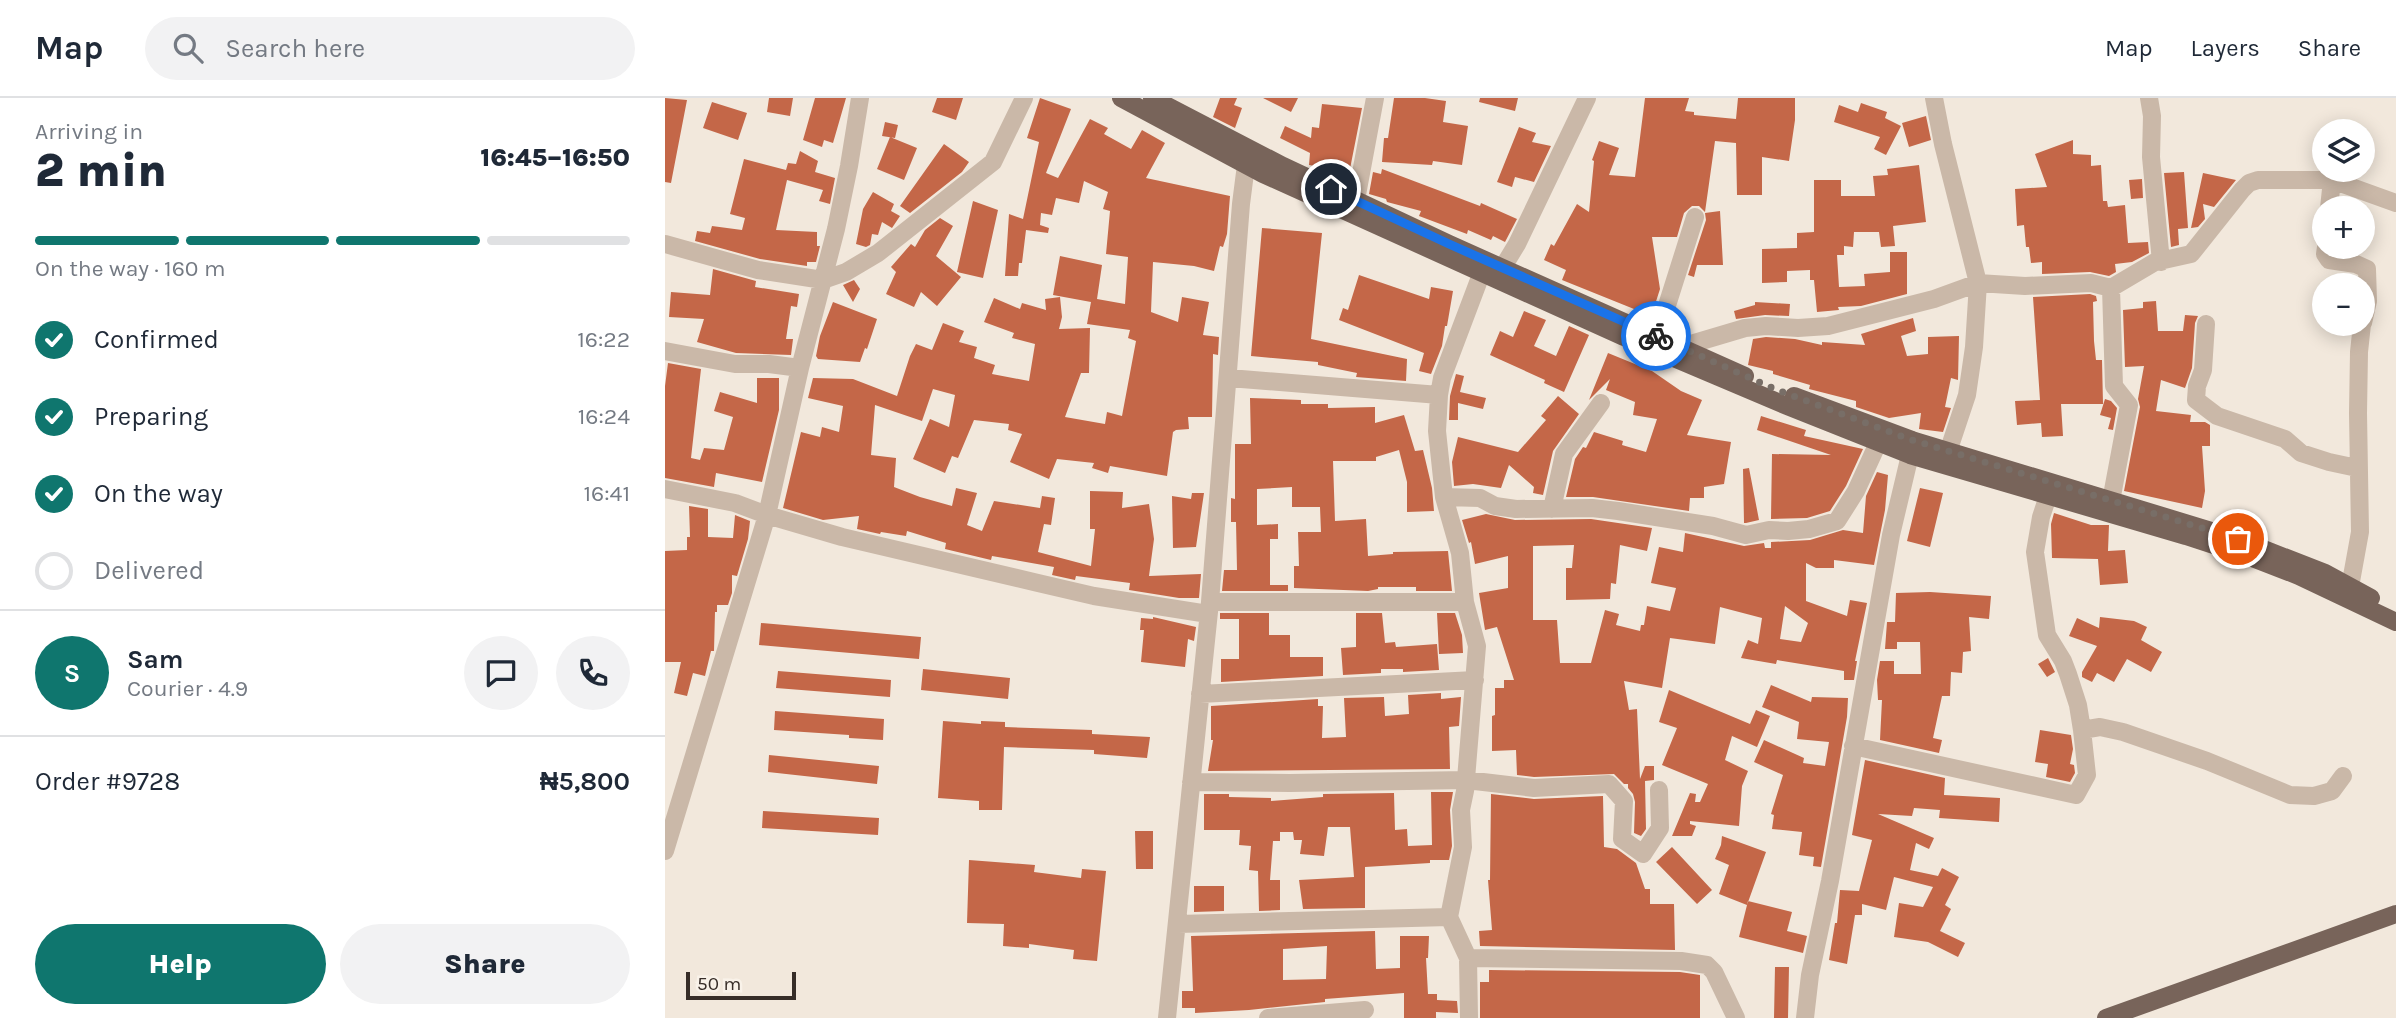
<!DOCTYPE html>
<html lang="en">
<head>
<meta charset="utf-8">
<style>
	:root { --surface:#fff; --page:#f2f2f3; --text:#1f2937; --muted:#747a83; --line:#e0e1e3; --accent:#0f766e }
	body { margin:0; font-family:Karla,sans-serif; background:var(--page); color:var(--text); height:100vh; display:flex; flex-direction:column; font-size:26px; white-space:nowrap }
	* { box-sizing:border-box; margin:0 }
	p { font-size:23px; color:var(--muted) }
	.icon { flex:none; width:38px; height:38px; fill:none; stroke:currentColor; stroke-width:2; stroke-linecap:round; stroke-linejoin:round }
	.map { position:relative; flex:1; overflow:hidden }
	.panel { display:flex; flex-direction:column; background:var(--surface); width:665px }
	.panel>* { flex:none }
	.controls { position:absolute; left:1647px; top:21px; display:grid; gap:14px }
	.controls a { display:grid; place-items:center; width:63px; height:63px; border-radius:50%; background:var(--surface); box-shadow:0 4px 18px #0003; font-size:35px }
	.scale { position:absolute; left:21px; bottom:18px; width:110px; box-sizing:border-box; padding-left:7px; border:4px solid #372d28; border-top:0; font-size:19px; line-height:24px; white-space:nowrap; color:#372d28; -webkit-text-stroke:5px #f9f2e9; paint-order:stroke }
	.pin { position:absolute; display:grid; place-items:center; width:60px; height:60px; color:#fff; margin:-30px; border:4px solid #fff; border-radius:50%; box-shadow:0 2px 7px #0007 }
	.courier { position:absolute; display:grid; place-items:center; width:70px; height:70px; margin:-35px; border:5px solid #1a73e8; border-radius:50%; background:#fff; color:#222; box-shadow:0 2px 9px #0007 }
	.headline em { font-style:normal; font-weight:800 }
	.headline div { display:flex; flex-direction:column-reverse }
	.headline { display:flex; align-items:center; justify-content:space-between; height:119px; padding:0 35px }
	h1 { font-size:46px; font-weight:800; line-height:52px }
	.bar { display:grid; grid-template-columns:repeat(4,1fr); gap:10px 7px; align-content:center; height:84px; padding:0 35px }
	.bar i { height:9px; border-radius:5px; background:var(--line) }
	.bar .current { background:var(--accent) }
	.bar p { grid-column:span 4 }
	.line { display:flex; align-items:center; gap:18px; padding:0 35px; border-top:2px solid var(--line) }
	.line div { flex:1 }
	.round { display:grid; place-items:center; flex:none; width:74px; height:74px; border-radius:37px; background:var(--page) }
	ol { padding:0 35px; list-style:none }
	li { display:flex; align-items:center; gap:21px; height:77px }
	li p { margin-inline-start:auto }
	li .icon { padding:7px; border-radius:50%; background:var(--accent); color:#fff; stroke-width:4 }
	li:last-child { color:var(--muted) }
	li i { width:38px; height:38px; border:4px solid var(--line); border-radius:50% }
	.primary-button { display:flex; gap:14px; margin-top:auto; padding:14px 35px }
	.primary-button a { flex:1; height:80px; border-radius:42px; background:var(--accent); color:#fff; font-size:28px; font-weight:800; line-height:80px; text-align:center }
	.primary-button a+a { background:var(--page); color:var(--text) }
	header { display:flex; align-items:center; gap:42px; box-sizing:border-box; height:98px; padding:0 35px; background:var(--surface); border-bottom:2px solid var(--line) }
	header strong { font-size:33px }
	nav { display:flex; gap:38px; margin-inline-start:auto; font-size:24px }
	.search { width:490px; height:63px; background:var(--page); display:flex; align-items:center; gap:18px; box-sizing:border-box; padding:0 24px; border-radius:38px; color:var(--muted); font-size:26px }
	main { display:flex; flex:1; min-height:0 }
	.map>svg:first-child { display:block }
	.building { fill:#c46748; fill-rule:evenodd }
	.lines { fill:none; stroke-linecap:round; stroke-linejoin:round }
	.minor { stroke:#cab8a8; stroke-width:18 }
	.major { stroke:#78645a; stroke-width:18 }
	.done { stroke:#786e67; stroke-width:7; stroke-dasharray:0 12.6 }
	.route { stroke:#1a73e8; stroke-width:9 }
</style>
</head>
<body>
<header>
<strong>Map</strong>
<div class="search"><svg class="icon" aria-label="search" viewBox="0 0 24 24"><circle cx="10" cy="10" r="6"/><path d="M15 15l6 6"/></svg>Search here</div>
<nav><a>Map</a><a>Layers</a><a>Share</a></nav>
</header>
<main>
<section class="panel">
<div class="headline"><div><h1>2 min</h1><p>Arriving in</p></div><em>16:45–16:50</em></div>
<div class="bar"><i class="current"></i><i class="current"></i><i class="current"></i><i></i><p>On the way · 160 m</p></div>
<ol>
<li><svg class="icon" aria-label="check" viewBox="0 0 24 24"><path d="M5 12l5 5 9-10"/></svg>Confirmed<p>16:22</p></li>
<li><svg class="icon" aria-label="check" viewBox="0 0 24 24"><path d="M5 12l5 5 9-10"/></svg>Preparing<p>16:24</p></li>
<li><svg class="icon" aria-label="check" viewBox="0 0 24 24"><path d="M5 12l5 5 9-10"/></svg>On the way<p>16:41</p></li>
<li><i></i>Delivered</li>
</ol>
<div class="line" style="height:126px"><b class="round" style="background:var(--accent);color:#fff">S</b><div><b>Sam</b><p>Courier · 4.9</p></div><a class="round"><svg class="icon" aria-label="chat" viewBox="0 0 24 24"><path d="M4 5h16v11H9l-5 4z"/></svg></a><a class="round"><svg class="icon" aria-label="phone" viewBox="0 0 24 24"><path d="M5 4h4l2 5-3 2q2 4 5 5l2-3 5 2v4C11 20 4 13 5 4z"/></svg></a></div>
<div class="line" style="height:91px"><div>Order #9728</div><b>₦5,800</b></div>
<div class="primary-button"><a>Help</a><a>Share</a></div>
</section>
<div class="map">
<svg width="1731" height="920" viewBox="0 0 1731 920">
	<rect width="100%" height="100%" fill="#f2e8dc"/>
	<!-- building -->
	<path class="building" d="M0 0 22 2 6 85 0 84Z
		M104 0H128L125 18 102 14Z
		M150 0H181L168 45 159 42 157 49 138 42Z
		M272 0H298L291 22 267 14Z
		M375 0 406 11 381 75 393 80 425 21 443 30 439 36 466 51 477 32 500 45 481 80 565 98 562 136 558 149 555 148 549 173 529 168 488 164 486 214 513 224 517 199 544 204 538 237 554 239 553 257 548 256 547 319H523L524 331 511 332 508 334 502 378 445 368 443 375 427 370 429 365 392 361 384 381 345 364 357 336 343 332 344 326 309 322 293 360 287 358 280 375 248 361 265 321 284 329 290 297 268 291 257 323 210 307 206 357 231 360 229 389 255 399 287 408 291 390 312 395 302 427 317 433 329 403 375 410 377 398 390 400 386 427 379 426 373 454 426 468 430 431H425V393L458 394 457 410 484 406 489 441 484 478 536 476 534 500H514L464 492 465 485 411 478 410 482 387 477 389 469 327 458 326 462 280 451 281 445 242 433 241 438 216 434 215 436 192 431 194 418 158 422 118 410 136 334 155 339 157 329 174 334 178 308 143 300 148 280 188 281 232 298 245 258 251 246 267 252 278 225 299 233 294 244 312 249 309 260 330 267 327 276 364 283 370 246 347 240 349 235 319 224 329 200 355 211 357 205 381 212 380 201 395 199 397 219 394 231 425 230 424 275H416L400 319 440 326 442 314 457 318 471 243 463 240 465 232 422 226 426 204 388 197 395 158 437 167 432 201 460 206 463 159 441 156 445 113 438 111 443 94 419 83 414 105 391 100 387 117 376 115 375 127 384 130 383 135 361 132 357 165H354L353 178H340L344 116 358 121 374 44 362 40Z
		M555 0H572L569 7 577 10 570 30 548 19Z
		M598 0H633L626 14Z
		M729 0H760L781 3 778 24 803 28 797 67 768 63 767 67 717 64 719 40H723Z
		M815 0H853L850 13 814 4Z
		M980 0H1024L1020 13 1029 14V17L1071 21 1073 0H1130V22L1124 63 1097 59V97H1072L1071 45 1050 43 1040 114 1034 108H1027L1019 115 1012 139H987L995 191 986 219 970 216 969 211 897 182 901 172 879 162 886 146 889 148 912 106 924 114 929 63 927 62 934 43 954 50 944 77 970 79Z
		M47 4 82 15 73 42 38 30Z
		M1196 5 1222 14 1220 20 1236 28 1221 57 1209 51 1215 39 1169 24 1174 7 1193 14Z
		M657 6 697 10 682 86 670 80 672 72 644 67 645 55 615 40 620 28 646 40 647 29 654 30Z
		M1261 18 1266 42 1244 49 1237 25Z
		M220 24 233 27 230 40 217 38Z
		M854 29 871 35 867 44 886 48 869 84 850 79 847 89 832 84Z
		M225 39 252 50 239 82 212 71Z
		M1408 42V56L1426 57V68L1436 67 1438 103H1442L1443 109 1460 107 1463 145 1483 144 1484 155 1467 164 1450 166 1451 174 1444 178 1425 174 1377 176V164L1366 165 1364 149H1361L1359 127 1352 128 1350 91 1382 89 1370 56Z
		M279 46 304 64 297 74 245 115 235 108Z
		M135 53 153 63 150 74 170 80 165 106 154 103 158 92 122 82 111 132 152 134V148H155L151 164H142V168L95 161 30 143 32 133 45 135 47 128 77 132 80 120 65 116 79 61 121 72 123 65 131 66Z
		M1254 67 1261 124 1228 128 1230 148 1216 149 1214 134H1189L1188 149 1179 148V157H1172L1174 189 1200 188 1199 176 1225 174V154H1242V196L1196 208 1173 209 1174 212 1152 214 1149 182H1145V172L1122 173V184L1097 185V151L1132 150V135L1149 134V82H1176V98H1210L1208 78 1223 77 1222 71Z
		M717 71 815 108 816 105 852 121 840 144 828 138 826 142 803 132 802 136 754 118 756 113 722 104 721 101 704 96 708 74 716 76Z
		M1519 74 1523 130 1513 131 1514 147 1506 149 1499 75Z
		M1538 75 1571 82 1549 109 1538 106 1540 121 1533 129 1526 130Z
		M1477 81 1478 100 1466 101 1464 82Z
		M208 94 229 106 226 113 235 118 227 130 217 124 213 137 207 136 205 147 201 149 191 146 198 111Z
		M308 103 333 112 318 180 292 174Z
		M1055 113 1058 167H1032L1029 179 1023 177 1041 122 1040 115Z
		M275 120 288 128 271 158 296 179 272 208 256 194 249 209 221 196 231 174 226 169 246 146 250 149 260 132Z
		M597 130 657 135 646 241 742 261 741 283 691 279 692 275 653 267V264L586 258Z
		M48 171 91 183 90 189 134 196 132 209 126 208 121 241H128L126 257 71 255 32 244 39 221 4 219 6 194 45 197Z
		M694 177 764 201 766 189 788 193 782 228H780L777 248 766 276 754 273 759 255 674 222 678 210 683 212Z
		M189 182 195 191 188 204 178 187Z
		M1425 196 1431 198 1432 203 1428 204 1429 243 1431 262H1437L1438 306H1396L1398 338 1377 339 1376 325 1352 327 1350 303 1375 302 1368 199Z
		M1491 203 1493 233H1518L1520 217 1533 218 1530 225 1527 270 1520 290 1496 282 1491 313 1526 317 1525 324H1540L1545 327V348H1537L1540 393 1537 410 1459 393 1475 309 1473 301 1479 268 1460 269 1458 212 1478 210V204Z
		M168 204 212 221 202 251 200 250 195 264 153 261 151 258 155 238Z
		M1090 204 1125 206 1124 218 1100 217 1071 221 1069 213 1090 207Z
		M859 213 881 222 869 248 891 258 904 228 924 237 899 294 879 285 880 282 825 257 835 233 848 239Z
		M1248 220 1251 233 1236 238 1242 258 1263 256V239L1294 238 1293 282 1286 280 1280 309 1286 310 1278 334 1254 331 1256 315 1224 320 1191 309V303L1144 291 1145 287 1108 276V273L1083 267 1088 241 1101 239 1130 241 1157 247V244L1200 247 1196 236Z
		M943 255 987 273 1016 293 1037 302 1022 337 1066 344 1059 386 1039 389V400H1025L1024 413 928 399H901L910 361 918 349 921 350 929 334 958 343 957 347 981 354 992 321 968 317 970 304 941 292 945 281 924 302Z
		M3 265 36 271 26 360 35 362 39 350 59 352 68 319 49 313 55 294 92 305V280H114V312L97 384 51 375 49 389 0 380V288Z
		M791 276 799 278 795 294 821 300 818 311 793 305V322H784L785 298Z
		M893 298 914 316 888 353 878 397 868 395 869 389 844 367 836 390 808 386 789 388 787 364 793 339 853 354 881 322 876 318Z
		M585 300 636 302V306H663V310L710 309V325L739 317 750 353 758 352 767 390 769 413 742 414V384L734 352 711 359V363H668L670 423 701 421 703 458 728 456V454L783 453 787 493H751V489H713V491L703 493 629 490V468H634L633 434H656L655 409H627V389L592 391V427L613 426V441H605V487H623V493H557L559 472H572L571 424H566V400L570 401V346H586Z
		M1440 301 1446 303 1452 310 1448 332 1443 331 1446 320 1435 317Z
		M1096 318 1141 332 1139 338 1198 351 1181 388 1165 413 1142 420 1106 421 1107 356 1166 357 1092 332Z
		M1084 370 1094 422 1081 425H1079L1078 371Z
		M1212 374 1223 377 1220 412 1209 467 1169 462V470H1151L1141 465V503L1182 518 1185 502 1202 505 1190 563H1192L1189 582H1179V573L1112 562 1111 566 1076 560 1083 542 1093 546 1097 520 1055 509 1050 546 1005 540 997 590 959 583 964 612 972 611 975 681 980 668H989V682L980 683 981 731 976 738 969 735 970 704 968 696 963 690V686H959L949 676 869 679 852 677 851 652 827 653V618L830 617V590H839V582H849L832 529 820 532 814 495 843 490V458L810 466 806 444 804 445 797 422 821 416 850 422 926 421 987 430 982 453 955 447 951 486 946 485 945 501 901 502V470H907L909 447 868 448V522H892L895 565H926L940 512 954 516 951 527 975 533 976 527H979L982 508 1005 513 1011 490 986 485 994 449 1018 454 1020 435 1079 448 1099 445 1100 450H1106V444L1145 442 1178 432 1198 435 1201 398ZM1120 508 1143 525 1136 544 1115 541Z
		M1255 390 1278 395 1265 449 1242 443Z
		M527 395H539L531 449 508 450 507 398 526 401Z
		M24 408 43 411V439L68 440 70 417 85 423 83 441 72 478 67 477V495L63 507H52V514H50L49 553H46L40 578 28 575 22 598 9 595 16 564H0V453L22 452V439H25Z
		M1389 415 1426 427H1444L1443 453 1460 452 1463 485 1435 487 1433 461 1387 460 1386 426Z
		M1265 494 1326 498 1324 521 1304 519 1306 553 1298 554 1297 575 1286 574 1285 598H1277L1268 640 1277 642 1274 655 1215 642 1217 602H1213L1212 582 1215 563H1229V576H1256L1255 544H1232V551H1220L1222 524H1230L1231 495Z
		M555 515H604V537H625V559H658V578L556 584V561H574V521H555Z
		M691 515H717L720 545 730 544 731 549 772 546 774 572 738 574V571H716V575L678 577 676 550 691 549Z
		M772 515H790L797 537 798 555 774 556Z
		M488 519 531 529 529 543 523 541 520 569 476 564 479 532H475L476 520 488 521Z
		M1435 519 1469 523 1482 529 1476 542 1497 554 1486 574 1462 561 1449 584 1432 575 1427 584 1417 579V574L1432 548 1404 538 1412 520 1434 530Z
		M96 525 256 539 254 561 94 547Z
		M1383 560 1390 574 1382 579 1373 566Z
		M258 571 345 580 343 601 256 592Z
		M113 573 226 582 225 599 111 590Z
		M1106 587 1146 604 1147 599 1183 600 1182 619 1156 769 1148 768 1149 759 1134 757 1137 734 1107 731 1109 717 1106 716 1118 677 1089 664 1099 642 1139 660 1138 665 1160 668 1164 644 1132 641 1134 624 1097 609Z
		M1004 592 1085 626 1091 612 1105 618 1092 649 1067 638 1060 662 1083 673 1077 688 1074 728 1025 723V726L1031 728 1027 738H1007L1025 695 1031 696 1030 704H1035L1043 686 997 667 1012 630 994 624Z
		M776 595V601L796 599 794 628 784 629 785 671 543 673 548 642H546V608L653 601V608H658L657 640 681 639 679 600 719 599 720 618 744 616 743 597Z
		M110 613 219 621 218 642 184 640V637L109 632Z
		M278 623 316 626V623L340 624V629L427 632V636L485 639 482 660 429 656V652L339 649 337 712H314V703L273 700Z
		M1375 632 1406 637 1408 651 1405 666 1409 667 1410 675 1405 684 1381 679 1383 666 1370 664Z
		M104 657 214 668 212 686 103 674Z
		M1200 662 1280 680 1279 697 1335 700 1334 724 1274 720 1275 712 1249 710 1247 718 1213 716 1269 740 1264 751 1251 745 1245 772 1273 778 1277 770 1294 779 1280 807 1286 811 1275 833 1300 845 1293 859 1263 844 1229 839 1234 805 1258 809 1268 789 1229 779 1221 812 1197 806V817H1190L1182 866 1164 862 1170 825H1172L1175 792 1194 793 1207 742 1187 737Z
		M766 694H788L785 712 787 748 784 762H765V765L700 769V810L638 811 634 782 689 779 685 729H663L659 758 635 756 637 742H629L628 734H615V743H608L605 782H615V812L594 813 593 773 584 772 586 748 574 747 575 732H539V696H564V699L606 700V703L658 699V696L729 695 730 732 742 731 743 748 767 747Z
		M826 696 869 701 938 698 939 749 952 751 971 765 980 791H985V806H1009L1010 852 815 848 814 833 827 832 823 782H825Z
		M98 713 214 720 213 737 97 730Z
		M470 733H488V771H471Z
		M1057 738 1101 754 1082 807 1054 796 1064 767 1050 761 1056 747Z
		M1007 749 1047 792 1032 806 991 764Z
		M304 762 370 767 369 774 416 780 417 771 441 773 432 863 408 861 409 852 364 846V850L338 848 339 826 302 825Z
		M529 788H559V813L529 814Z
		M1083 803 1127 814 1122 833 1142 838 1138 855 1074 839Z
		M710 833 711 871 735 870V838H764L763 860H761L763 896H772V902L792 903 793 915 771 914V920H739V895L660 901V904L584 912 530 915V910H517V893H528L526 838ZM662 848 661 881 618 882V851Z
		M1110 869H1124L1123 920H1109Z
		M824 872 1015 874 1035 877V920H815V884H824Z"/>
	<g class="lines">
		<!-- minor -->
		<path class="minor" d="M1269 0 1278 46 1313 185 1309 249 1302 297 1283 354
			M1484 0 1487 18 1486 59 1496 164
			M691 102 710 0
			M1664 110 1667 82
			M0 146 93 172 158 182 181 174 213 155 328 64 359 0
			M1661 149 1660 156 1664 162 1691 166 1702 171 1703 203 1698 225
			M838 169 852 146 922 0
			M1446 190 1449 288 1464 307 1446 403
			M1541 226 1538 272 1532 288 1531 302 1552 318 1620 341 1636 355 1664 364 1692 370
			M992 239 1030 119
			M1016 249 1080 230 1101 228 1133 230 1163 228 1269 201 1313 185 1360 188 1426 185 1446 190 1490 164 1526 156 1577 92 1584 85 1593 82H1667L1731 105
			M0 253 70 266H104L135 270
			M564 280 774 297
			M0 391 70 405 102 417 177 439 373 485 429 498 543 516
			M1383 398 1376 419 1370 454 1382 537 1398 563 1403 576 1413 607 1417 632
			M779 399 815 400 830 408 851 411 927 410 953 413 1048 428 1081 437 1104 432 1123 433 1144 431 1172 423 1191 393 1213 345
			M887 411 899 356 936 305
			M1685 489 1695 434 1693 315 1694 254 1697 226
			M545 504H800
			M535 596 810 582
			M1188 648 1411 697 1422 677 1417 632 1435 629 1458 634 1542 663 1625 697 1649 698 1667 693 1678 678
			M526 684 625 685 801 682 869 690 944 686 959 703 957 741 978 756 995 730 994 692
			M0 753 102 417 135 270 171 131 184 68 195 0
			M513 826 784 819
			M803 860 1016 863 1042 867 1049 874 1071 920
			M502 920 545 504 576 106 581 67 588 54
			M603 920 700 912
			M804 920 803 860 784 819 798 749 796 712 800 693 812 548 800 504 795 455 779 399 772 333 774 297 777 280 817 174
			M1140 920 1145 877 1165 783 1226 437 1245 357 1247 342"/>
		<!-- major -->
		<path class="major" d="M456 0 598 76 959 239 1122 308 1245 357 1521 438 1585 459 1634 478 1731 524
			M487 0 618 68 784 146 1080 278
			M1129 298 1247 342 1573 441 1660 475 1706 500
			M1441 920 1731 816"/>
	</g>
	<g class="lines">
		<!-- done -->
		<path class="done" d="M991 238 1112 292 1247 342 1573 441"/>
		<!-- route -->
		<path class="route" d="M666 91 784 146 991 238"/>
	</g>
</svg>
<div class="controls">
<a><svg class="icon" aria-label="layers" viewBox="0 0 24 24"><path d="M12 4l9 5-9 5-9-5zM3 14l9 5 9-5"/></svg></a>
<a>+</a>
<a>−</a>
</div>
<div class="scale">50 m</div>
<div class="pin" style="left:1573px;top:441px;background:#ea580c"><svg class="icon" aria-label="bag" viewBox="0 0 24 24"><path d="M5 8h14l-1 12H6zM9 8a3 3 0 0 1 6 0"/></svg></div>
<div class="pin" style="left:666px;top:91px;background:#1f2937"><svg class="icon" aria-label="home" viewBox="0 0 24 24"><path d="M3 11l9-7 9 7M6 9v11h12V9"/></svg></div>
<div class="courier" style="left:991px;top:238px"><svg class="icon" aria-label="bike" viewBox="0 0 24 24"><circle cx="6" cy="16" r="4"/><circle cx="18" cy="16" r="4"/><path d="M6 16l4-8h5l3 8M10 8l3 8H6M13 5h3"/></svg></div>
</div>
</main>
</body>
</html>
